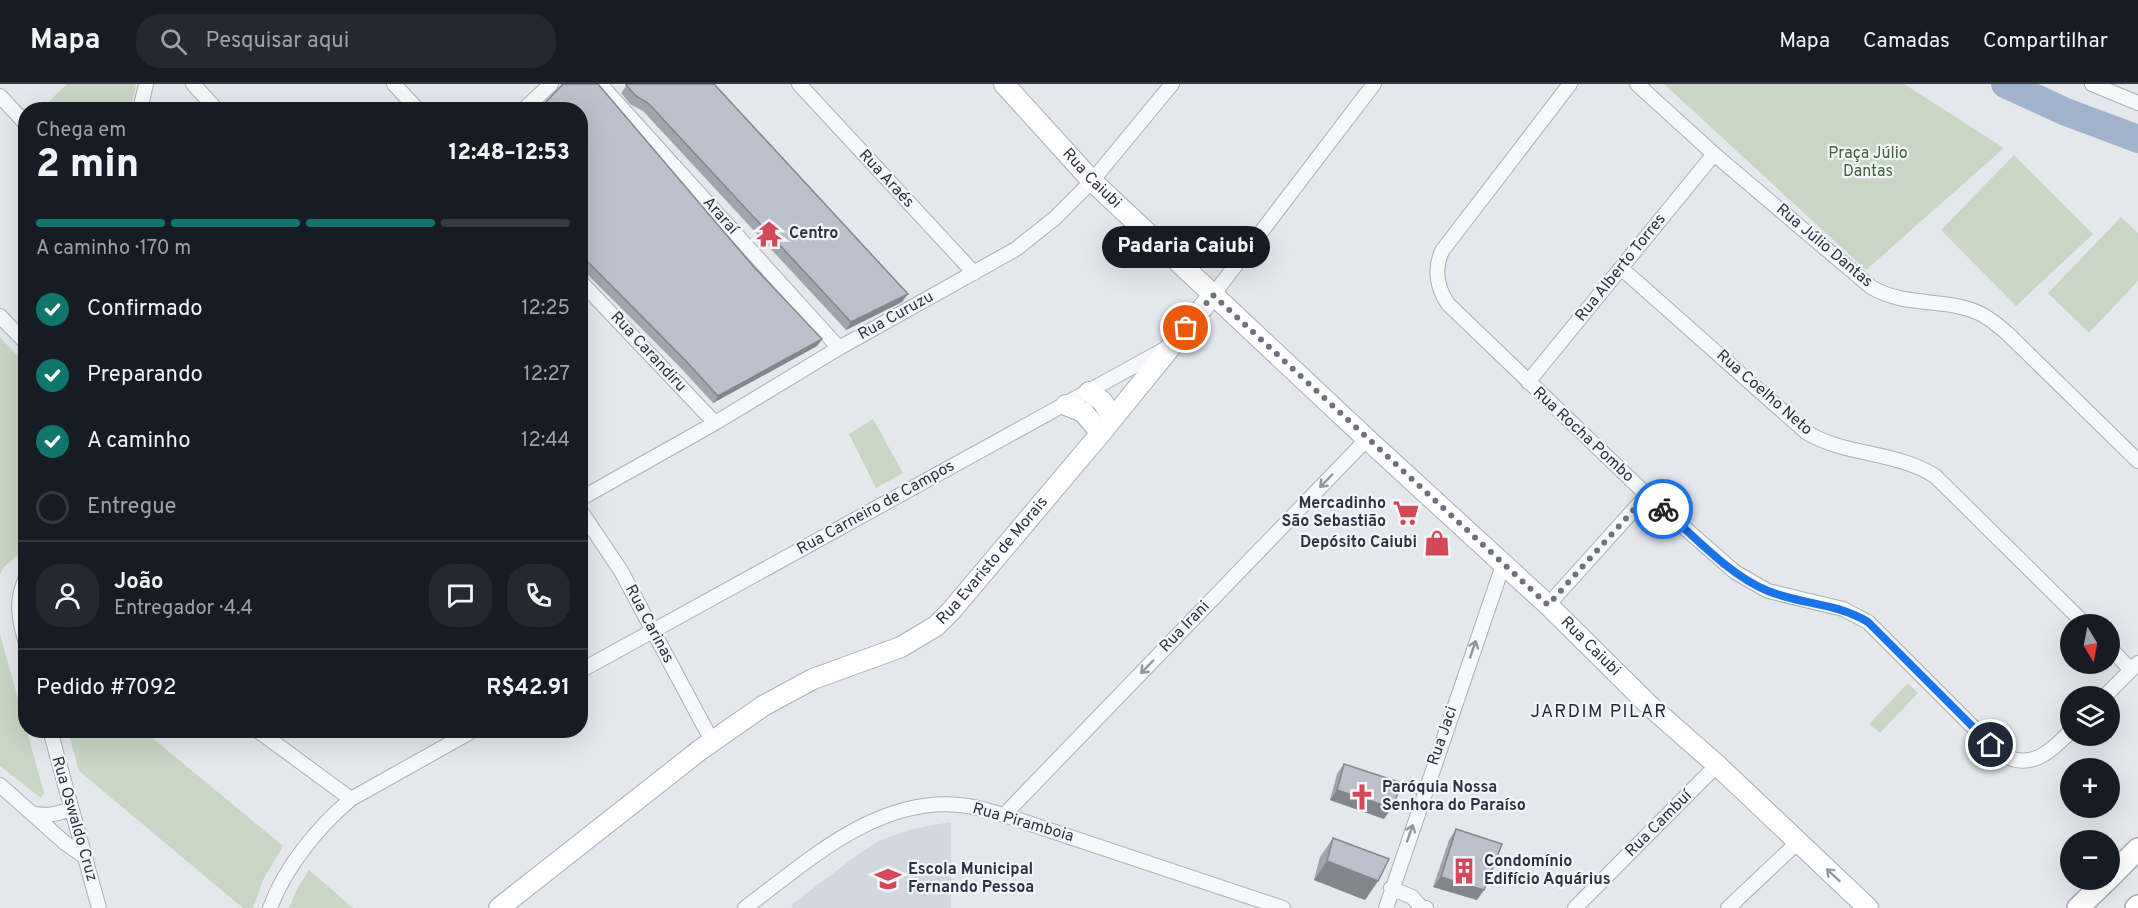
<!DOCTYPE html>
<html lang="pt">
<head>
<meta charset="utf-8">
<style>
	:root { --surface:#171b24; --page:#242831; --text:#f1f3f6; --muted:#9ea1a6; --line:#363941; --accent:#0f766e }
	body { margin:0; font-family:Overpass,sans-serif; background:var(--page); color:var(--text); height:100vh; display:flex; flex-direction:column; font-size:22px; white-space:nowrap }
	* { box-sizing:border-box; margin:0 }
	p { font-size:20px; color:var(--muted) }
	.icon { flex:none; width:33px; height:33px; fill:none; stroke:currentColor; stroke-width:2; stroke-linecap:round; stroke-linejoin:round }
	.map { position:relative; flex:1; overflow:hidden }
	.sheet { position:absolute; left:18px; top:18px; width:570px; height:636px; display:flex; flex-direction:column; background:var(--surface); border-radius:24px; box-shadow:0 6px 24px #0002 }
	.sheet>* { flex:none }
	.needle { width:39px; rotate:170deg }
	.tools { position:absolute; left:2060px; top:530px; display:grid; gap:12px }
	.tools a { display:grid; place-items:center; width:60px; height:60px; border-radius:50%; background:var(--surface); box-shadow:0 6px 24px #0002; font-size:30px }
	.pin { position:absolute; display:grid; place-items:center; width:51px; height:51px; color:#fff; margin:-26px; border:3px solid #fff; border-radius:50%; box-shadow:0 2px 6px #0007 }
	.courier { position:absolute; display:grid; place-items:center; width:60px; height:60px; margin:-30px; border:4px solid #1a73e8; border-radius:50%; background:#fff; color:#222; box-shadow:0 2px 8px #0007 }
	.bubble { position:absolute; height:42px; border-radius:21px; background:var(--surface); box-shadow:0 6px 24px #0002; font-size:20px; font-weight:800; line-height:42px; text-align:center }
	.headline em { font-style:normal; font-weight:800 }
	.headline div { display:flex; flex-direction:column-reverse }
	.headline { display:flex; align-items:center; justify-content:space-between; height:102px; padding:0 18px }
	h1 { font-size:39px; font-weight:800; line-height:45px }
	.bar { display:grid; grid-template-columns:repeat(4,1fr); gap:9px 6px; align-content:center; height:72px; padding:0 18px }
	.bar i { height:8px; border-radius:4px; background:var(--line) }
	.bar .on { background:var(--accent) }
	.bar p { grid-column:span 4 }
	.line { display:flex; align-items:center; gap:15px; padding:0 18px; border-top:2px solid var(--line) }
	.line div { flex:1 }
	.round { display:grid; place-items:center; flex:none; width:63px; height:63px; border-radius:24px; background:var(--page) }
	ol { padding:0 18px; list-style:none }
	li { display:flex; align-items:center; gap:18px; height:66px }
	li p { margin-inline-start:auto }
	li .icon { padding:6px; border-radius:50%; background:var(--accent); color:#fff; stroke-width:4 }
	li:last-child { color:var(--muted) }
	li i { width:33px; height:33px; border:3px solid var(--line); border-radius:50% }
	header { display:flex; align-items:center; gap:36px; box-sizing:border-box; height:84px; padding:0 30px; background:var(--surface); border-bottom:2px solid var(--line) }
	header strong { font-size:28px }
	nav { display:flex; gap:33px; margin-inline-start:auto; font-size:21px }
	.search { width:420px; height:54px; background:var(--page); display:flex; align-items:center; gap:15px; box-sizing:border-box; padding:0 21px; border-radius:24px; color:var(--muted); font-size:22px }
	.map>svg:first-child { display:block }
	.built { fill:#d2d6de }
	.green { fill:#c9d6c5 }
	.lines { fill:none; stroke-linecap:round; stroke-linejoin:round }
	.river { stroke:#9fb4cc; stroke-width:28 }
	.street-casing { stroke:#a9aeb7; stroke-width:16 }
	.secondary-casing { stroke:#a9aeb7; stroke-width:22 }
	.primary-casing { stroke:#a3abb8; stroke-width:24 }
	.street { stroke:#f7f8fa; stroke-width:14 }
	.secondary { stroke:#fff; stroke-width:20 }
	.primary { stroke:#fff; stroke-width:21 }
	.wall { fill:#a1a5ae }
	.shaded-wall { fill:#83868d }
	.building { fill:#bbc0ca; stroke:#83868d; stroke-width:1.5 }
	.oneway { stroke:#9196a0 }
	.oneway2 { stroke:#959aa2 }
	.done { stroke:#6c737f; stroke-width:6; stroke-dasharray:0 10.8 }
	.route { stroke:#1a73e8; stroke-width:8 }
	.labels { text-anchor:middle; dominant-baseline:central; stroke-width:4.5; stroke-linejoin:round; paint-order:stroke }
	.park-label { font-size:16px; fill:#3f6138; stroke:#f4f6f9 }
	.street-label { font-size:16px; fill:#2b3445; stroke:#f4f6f9 }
	.poi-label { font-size:16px; font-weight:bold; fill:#2b3445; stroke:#f4f6f9; text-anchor:start }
	.neighbourhood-label { font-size:18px; letter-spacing:1.5px; fill:#1d2536; stroke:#f4f6f9 }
</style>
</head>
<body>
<header>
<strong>Mapa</strong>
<div class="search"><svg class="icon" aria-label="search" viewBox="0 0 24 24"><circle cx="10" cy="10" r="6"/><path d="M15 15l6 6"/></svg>Pesquisar aqui</div>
<nav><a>Mapa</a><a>Camadas</a><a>Compartilhar</a></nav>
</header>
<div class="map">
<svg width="2138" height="824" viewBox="0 0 2138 824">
	<rect width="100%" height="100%" fill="#e4e7ec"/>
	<!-- built -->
	<path class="built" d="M951 738V824H793L791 821 860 769 879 757 912 745Z"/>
	<!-- green -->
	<path class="green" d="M67 0H136L131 25H41Z
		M1664 0H1904L2004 64 1866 186Z
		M2014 71 2093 150 2016 222 1941 146Z
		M2121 133 2138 149V197L2089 249 2048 209Z
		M0 253 25 280 26 464 4 483 0 491Z
		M873 335 903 389 876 404 849 350Z
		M0 550 44 709 41 714 0 682Z
		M1908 599 1918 609 1880 649 1869 640Z
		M68 647H144L283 762 263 796 253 824H243L79 687Z
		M309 786 353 824H289L297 805Z"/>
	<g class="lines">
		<!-- river -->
		<path class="river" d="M2005 0 2066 28 2138 55"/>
		<!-- street casing -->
		<g class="street-casing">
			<path id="street" d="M193 0 217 26
				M394 0 418 26
				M600 0 839 264
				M799 0 974 189
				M1570 0 1442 167C1434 185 1437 204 1448 220L1647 411 1735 488 1768 507 1843 525 1868 538 1991 661C1996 665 2001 670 2007 673 2034 685 2053 665 2070 648
				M1637 0 1714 70 1871 203C1906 224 1946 213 1981 230 1991 235 2000 243 2008 250L2138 377
				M2092 0 2138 19
				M0 12 26 40
				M140 26 146 0
				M523 26 551 0
				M1621 184 1806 348C1845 372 1896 367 1935 392L2085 540
				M580 197 715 339
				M1213 211 1374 0
				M0 232 26 259
				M1528 298 1714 70
				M580 415 715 339 839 264 1016 165 1055 134 1092 97 1172 0
				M580 426 621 487 712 657
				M26 494C15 516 19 537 26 559
				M1548 521 1647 411
				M2109 563 2131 586
				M580 587 1165 265
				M2105 612 2138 579
				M50 646 99 824
				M257 646 351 715
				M0 701 65 759 85 773
				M32 729C46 733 57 730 71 725
				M1004 731 1367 355
				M1391 804 1412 813 1421 823 1426 824
				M270 824C285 783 318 743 351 715L474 646
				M745 824C809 776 882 708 968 722 980 724 992 728 1004 731L1283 824
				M1386 824 1503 481
				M1575 824 1717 681
				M1728 824 1798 758"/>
		</g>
		<!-- secondary casing -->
		<g class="secondary-casing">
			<g id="secondary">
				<path id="s1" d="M1004 0 1092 97 1367 355 1548 521 1651 623 1717 681 1868 824"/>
				<path d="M1089 308 1102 317 1113 334"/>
				<path d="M1066 321 1083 328 1101 349"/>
				<path id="s2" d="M499 824 700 666 763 622 813 595 901 563 936 542 951 527 1101 349 1213 211"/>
			</g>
		</g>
		<!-- primary casing -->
		<g class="primary-casing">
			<path id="primary" d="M2109 794 2138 765
				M2078 824 2108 795
				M2136 824 2138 822"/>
		</g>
		<!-- street -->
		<use href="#street" class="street"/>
		<!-- secondary -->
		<use href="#secondary" class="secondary"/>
		<!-- primary -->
		<use href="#primary" class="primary"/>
	</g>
	<!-- wall -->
	<path class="wall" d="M628 0 902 218 846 246 643 27 630 20 621 9Z
		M580 26 753 182 822 255 817 262 713 319 680 283 580 183Z
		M1344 680 1384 735 1330 716 1337 690Z
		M1456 745 1477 816 1433 803 1449 756Z
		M1333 754 1378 797 1365 816 1314 796 1320 773Z"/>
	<!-- shaded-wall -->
	<path class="shaded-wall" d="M908 210 902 218 846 246 851 238Z
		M822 255 817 262 713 319 718 312Z
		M1337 706 1392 724 1384 735 1330 716Z
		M1327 777 1378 797 1365 816 1314 796Z
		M1441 793 1484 806 1477 816 1433 803Z"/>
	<!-- building -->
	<path class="building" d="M563 0H598L753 182 822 255 718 312 685 276 580 170V26H538Z
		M628 0H714L908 210 851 238 648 19 636 12 626 1Z
		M1344 680 1402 699 1392 724 1337 706Z
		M1456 745 1502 760 1484 806 1441 793Z
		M1333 754 1389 775 1378 797 1327 777Z"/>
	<!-- one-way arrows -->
	<defs><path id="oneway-shaft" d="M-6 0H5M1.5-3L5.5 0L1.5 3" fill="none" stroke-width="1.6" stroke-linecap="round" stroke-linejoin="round" transform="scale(1.5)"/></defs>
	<g class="oneway">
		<use href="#oneway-shaft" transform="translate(1326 397) rotate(134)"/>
		<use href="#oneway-shaft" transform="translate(1473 565) rotate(-71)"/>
		<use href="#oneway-shaft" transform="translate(1147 583) rotate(134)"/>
		<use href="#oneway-shaft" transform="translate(1410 749) rotate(-71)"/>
	</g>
	<use class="oneway2" href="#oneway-shaft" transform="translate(1833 791) rotate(-137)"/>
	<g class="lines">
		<!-- done -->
		<path class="done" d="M1186 244 1213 211 1548 521 1647 411 1663 425"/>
		<!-- route -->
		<path class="route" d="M1663 425C1694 452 1729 491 1768 507 1803 521 1834 518 1868 538L1991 661"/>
	</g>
	<!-- icons -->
	<defs>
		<g id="temple-bare" transform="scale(2.07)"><path d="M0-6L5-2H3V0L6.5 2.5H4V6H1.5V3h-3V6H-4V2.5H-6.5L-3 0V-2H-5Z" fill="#d1495b" stroke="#f4f6f9" stroke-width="2.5" paint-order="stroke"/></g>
		<g id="supermarket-bare" transform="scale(2.07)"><path d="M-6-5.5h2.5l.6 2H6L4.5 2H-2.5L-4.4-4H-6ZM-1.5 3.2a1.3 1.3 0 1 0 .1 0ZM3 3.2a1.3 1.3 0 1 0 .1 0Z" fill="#d1495b" stroke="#f4f6f9" stroke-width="2.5" paint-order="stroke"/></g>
		<g id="shop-bare" transform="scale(2.07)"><path d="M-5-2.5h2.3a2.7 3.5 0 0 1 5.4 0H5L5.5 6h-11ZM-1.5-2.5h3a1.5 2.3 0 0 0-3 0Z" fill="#d1495b" stroke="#f4f6f9" stroke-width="2.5" paint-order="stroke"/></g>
		<g id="church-bare" transform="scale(2.07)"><path d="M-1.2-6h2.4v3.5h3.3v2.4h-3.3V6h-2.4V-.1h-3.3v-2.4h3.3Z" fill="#d1495b" stroke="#f4f6f9" stroke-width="2.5" paint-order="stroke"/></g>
		<g id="building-bare" transform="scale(2.07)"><path d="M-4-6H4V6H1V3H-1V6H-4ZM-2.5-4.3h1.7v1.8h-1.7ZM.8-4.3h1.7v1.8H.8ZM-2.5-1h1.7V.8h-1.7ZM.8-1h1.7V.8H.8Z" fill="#d1495b" stroke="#f4f6f9" stroke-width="2.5" paint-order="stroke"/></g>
		<g id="school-bare" transform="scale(2.07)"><path d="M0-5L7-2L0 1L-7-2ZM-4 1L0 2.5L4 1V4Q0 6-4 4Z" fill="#d1495b" stroke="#f4f6f9" stroke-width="2.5" paint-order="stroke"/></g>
	</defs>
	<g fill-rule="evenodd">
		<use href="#temple-bare" x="769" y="150"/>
		<use href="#supermarket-bare" x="1406" y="429"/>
		<use href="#shop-bare" x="1437" y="459"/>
		<use href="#church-bare" x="1362" y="713"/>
		<use href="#building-bare" x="1464" y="787"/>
		<use href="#school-bare" x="888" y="795"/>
	</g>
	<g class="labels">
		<!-- park labels -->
		<g class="park-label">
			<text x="1868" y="70">Praça Júlio<tspan x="1868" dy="18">Dantas</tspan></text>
		</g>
		<!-- street labels -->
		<g class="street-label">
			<text transform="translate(886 95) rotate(47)">Rua Araés</text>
			<text stroke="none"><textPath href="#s1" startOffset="129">Rua Caiubi</textPath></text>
			<text transform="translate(720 132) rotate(48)">Araraí</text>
			<text transform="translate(1824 162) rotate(40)">Rua Júlio Dantas</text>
			<text transform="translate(1621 184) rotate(-51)">Rua Alberto Torres</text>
			<text transform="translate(896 232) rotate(-29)">Rua Curuzu</text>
			<text transform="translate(648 268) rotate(47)">Rua Carandiru</text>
			<text transform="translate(1764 309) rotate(41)">Rua Coelho Neto</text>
			<text transform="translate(1583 351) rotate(43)">Rua Rocha Pombo</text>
			<text transform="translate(876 424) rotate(-29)">Rua Carneiro de Campos</text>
			<text stroke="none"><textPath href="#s2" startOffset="610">Rua Evaristo de Morais</textPath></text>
			<text transform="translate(649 540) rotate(62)">Rua Carinas</text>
			<text transform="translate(1185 543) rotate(-46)">Rua Irani</text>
			<text stroke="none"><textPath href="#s1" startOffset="813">Rua Caiubi</textPath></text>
			<text transform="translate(1443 652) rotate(-71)">Rua Jaci</text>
			<text transform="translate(74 735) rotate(74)">Rua Oswaldo Cruz</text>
			<text transform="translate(1023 739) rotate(16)">Rua Piramboia</text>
			<text transform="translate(1659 740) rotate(-45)">Rua Cambuí</text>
		</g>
		<!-- poi labels -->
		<g class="poi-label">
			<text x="789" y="150">Centro</text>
			<text x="1386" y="420" text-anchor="end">Mercadinho<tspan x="1386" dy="18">São Sebastião</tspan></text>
			<text x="1417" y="459" text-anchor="end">Depósito Caiubi</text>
			<text x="1382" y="704">Paróquia Nossa<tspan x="1382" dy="18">Senhora do Paraíso</tspan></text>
			<text x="1484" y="778">Condomínio<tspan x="1484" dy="18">Edifício Aquárius</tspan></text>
			<text x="908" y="786">Escola Municipal<tspan x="908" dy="18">Fernando Pessoa</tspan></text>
		</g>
		<!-- neighbourhood labels -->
		<g class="neighbourhood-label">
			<text x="1599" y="628">JARDIM PILAR</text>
		</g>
	</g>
</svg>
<div class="tools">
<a><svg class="needle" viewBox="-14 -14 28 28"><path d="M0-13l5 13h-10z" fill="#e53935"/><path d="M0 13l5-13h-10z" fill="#9ea1a6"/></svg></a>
<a><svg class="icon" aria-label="layers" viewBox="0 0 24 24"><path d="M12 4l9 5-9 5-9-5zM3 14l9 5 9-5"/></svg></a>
<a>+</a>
<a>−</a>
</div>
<div class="pin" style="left:1186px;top:244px;background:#ea580c"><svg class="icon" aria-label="bag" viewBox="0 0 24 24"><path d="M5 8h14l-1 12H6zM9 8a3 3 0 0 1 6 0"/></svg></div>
<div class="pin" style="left:1991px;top:661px;background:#1f2937"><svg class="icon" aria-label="home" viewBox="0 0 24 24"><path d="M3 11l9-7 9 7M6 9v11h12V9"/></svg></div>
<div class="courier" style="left:1663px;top:425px"><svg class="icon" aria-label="bike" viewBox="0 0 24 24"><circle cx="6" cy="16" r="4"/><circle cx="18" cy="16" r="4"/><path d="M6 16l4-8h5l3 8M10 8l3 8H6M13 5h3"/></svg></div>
<div class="bubble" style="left:1102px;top:142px;width:168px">Padaria Caiubi</div>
<section class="sheet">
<div class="headline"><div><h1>2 min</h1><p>Chega em</p></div><em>12:48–12:53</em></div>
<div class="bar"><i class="on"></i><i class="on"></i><i class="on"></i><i></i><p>A caminho · 170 m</p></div>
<ol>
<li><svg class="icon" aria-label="check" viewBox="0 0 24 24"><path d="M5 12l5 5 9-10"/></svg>Confirmado<p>12:25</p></li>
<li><svg class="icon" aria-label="check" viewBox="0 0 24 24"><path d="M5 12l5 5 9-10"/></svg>Preparando<p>12:27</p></li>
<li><svg class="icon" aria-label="check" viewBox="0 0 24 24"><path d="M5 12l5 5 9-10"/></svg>A caminho<p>12:44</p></li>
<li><i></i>Entregue</li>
</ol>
<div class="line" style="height:108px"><a class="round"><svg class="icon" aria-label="person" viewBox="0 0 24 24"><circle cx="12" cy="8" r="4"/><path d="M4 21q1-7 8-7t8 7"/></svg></a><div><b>João</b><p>Entregador · 4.4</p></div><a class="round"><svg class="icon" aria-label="chat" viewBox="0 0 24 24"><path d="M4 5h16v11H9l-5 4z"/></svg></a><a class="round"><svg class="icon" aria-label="phone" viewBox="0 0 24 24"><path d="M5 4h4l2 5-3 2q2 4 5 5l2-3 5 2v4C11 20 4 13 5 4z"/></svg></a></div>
<div class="line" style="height:78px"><div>Pedido #7092</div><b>R$42.91</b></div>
</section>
</div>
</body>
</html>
